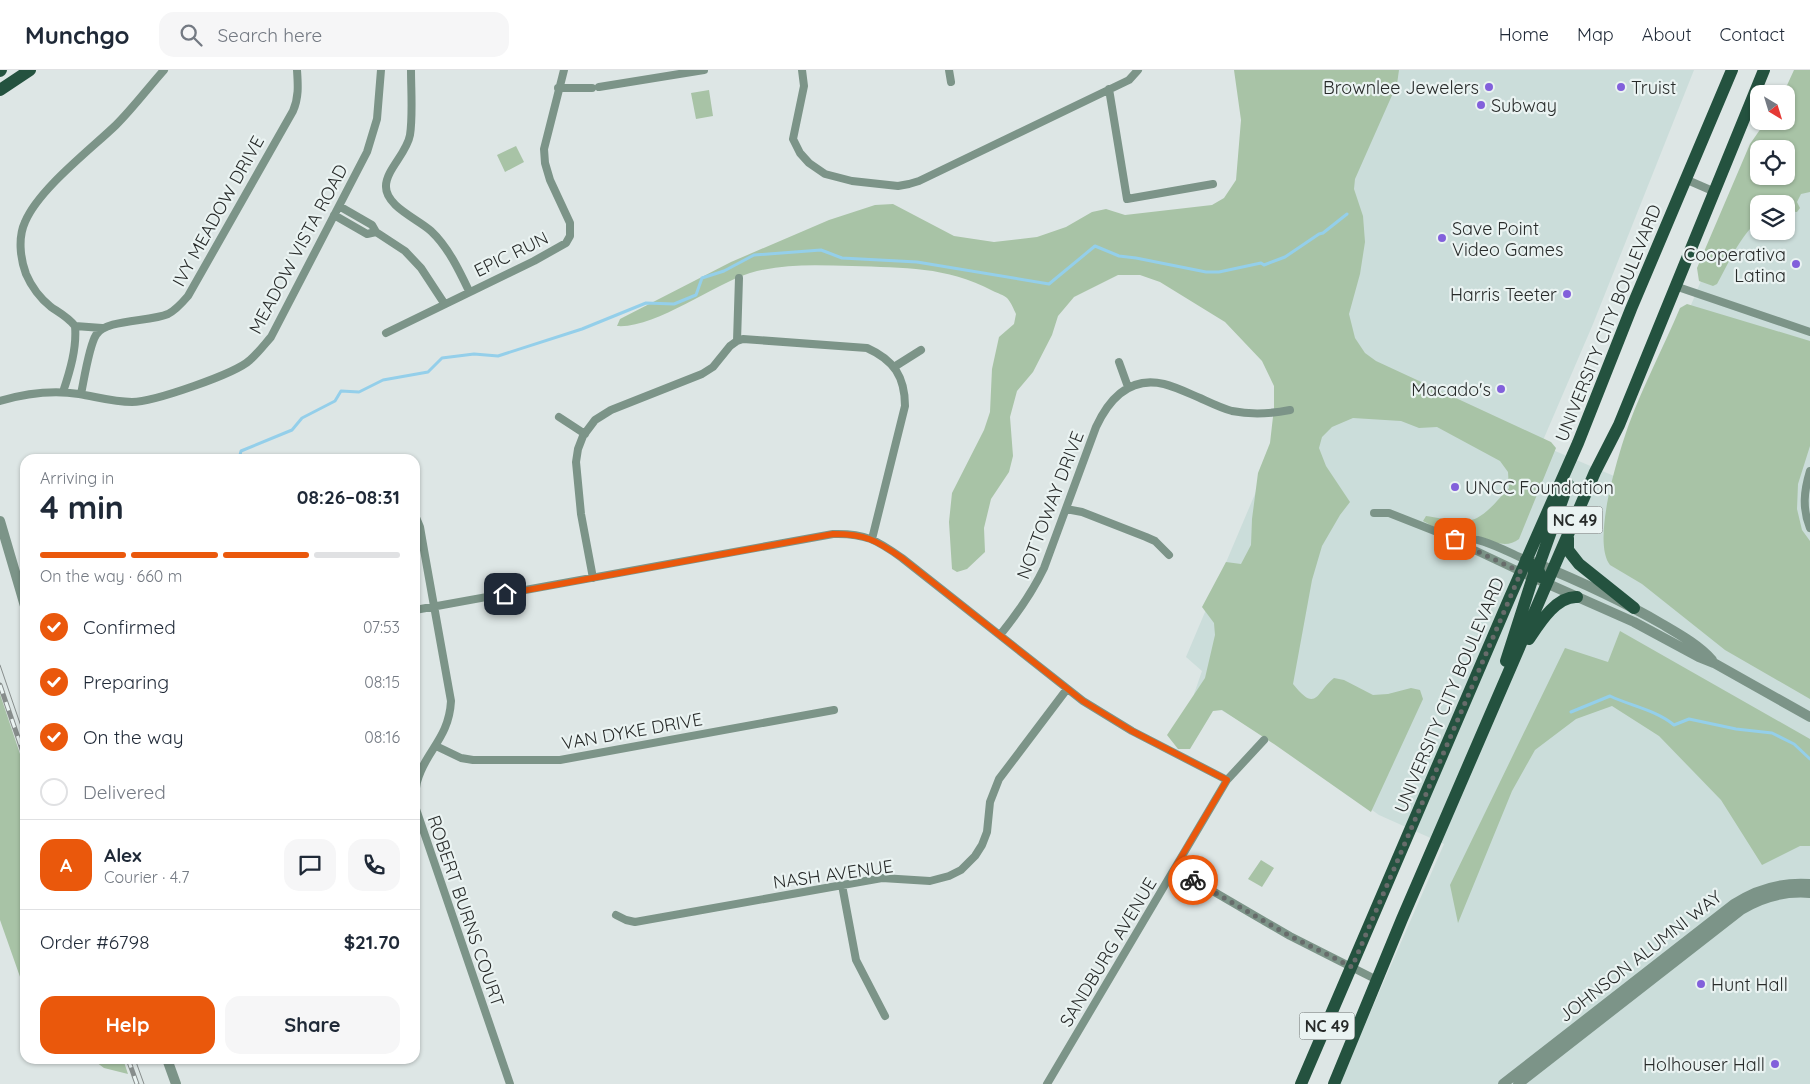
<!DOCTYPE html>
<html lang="en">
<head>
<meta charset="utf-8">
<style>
	:root { --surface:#fff; --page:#f6f6f7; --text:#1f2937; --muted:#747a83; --line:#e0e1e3; --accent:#ea580c }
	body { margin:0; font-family:Quicksand,sans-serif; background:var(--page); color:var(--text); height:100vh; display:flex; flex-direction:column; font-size:19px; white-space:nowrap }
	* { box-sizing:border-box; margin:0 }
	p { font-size:16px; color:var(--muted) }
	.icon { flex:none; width:28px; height:28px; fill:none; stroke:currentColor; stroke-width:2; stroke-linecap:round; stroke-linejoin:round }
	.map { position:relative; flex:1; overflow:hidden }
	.drawer { position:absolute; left:20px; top:384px; width:400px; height:610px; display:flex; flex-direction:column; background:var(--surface); border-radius:15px; box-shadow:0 1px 4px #0004 }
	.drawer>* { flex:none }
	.needle { width:32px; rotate:142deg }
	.tools { position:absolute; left:1750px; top:15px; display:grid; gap:10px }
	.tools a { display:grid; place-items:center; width:45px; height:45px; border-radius:10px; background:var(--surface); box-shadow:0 1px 4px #0004; font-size:25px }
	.pin { position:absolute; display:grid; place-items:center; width:42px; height:42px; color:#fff; margin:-21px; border-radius:10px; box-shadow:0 2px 8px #0006 }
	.courier { position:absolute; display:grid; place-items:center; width:50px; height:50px; margin:-25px; border:4px solid #ea580c; border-radius:50%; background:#fff; color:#222; box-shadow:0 1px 6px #0007 }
	.overview em { font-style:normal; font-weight:700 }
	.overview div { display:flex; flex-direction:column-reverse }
	.overview { display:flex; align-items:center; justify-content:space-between; height:85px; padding:0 20px }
	h1 { font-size:32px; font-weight:700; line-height:38px }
	.bar { display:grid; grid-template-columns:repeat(4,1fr); gap:8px 5px; align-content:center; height:60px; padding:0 20px }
	.bar i { height:6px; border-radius:4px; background:var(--line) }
	.bar .on { background:var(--accent) }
	.bar p { grid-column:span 4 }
	.line { display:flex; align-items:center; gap:12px; padding:0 20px; border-top:1px solid var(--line) }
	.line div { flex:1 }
	.round { display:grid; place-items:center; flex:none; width:52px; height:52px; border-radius:15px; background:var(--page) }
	ol { padding:0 20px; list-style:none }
	li { display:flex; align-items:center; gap:15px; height:55px }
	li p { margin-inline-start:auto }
	li .icon { padding:5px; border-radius:50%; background:var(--accent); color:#fff; stroke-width:4 }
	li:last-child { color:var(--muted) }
	li i { width:28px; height:28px; border:2px solid var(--line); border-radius:50% }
	.primary-button { display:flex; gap:10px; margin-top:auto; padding:10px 20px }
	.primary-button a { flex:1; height:58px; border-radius:15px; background:var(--accent); color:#fff; font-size:20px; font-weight:700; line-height:58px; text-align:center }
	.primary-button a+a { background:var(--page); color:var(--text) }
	header { display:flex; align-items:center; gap:30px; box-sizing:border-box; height:70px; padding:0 25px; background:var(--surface); border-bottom:1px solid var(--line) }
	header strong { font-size:24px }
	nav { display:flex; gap:28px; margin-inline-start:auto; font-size:18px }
	.search { width:350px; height:45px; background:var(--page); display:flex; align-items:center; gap:12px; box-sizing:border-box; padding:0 18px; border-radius:15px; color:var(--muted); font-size:19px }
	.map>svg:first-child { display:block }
	.built { fill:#cbddda; fill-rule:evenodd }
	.green { fill:#a8c3a6; fill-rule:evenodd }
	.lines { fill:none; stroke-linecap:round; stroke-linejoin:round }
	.stream { stroke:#94cfea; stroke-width:3 }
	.minor { stroke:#7c9488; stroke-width:8 }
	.tertiary { stroke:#7c9488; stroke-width:10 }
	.primary { stroke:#24523f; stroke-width:12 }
	.tram { stroke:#878d8c; stroke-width:1 }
	.rail-casing { stroke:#878d8c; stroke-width:5 }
	.rail { stroke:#eaf3f2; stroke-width:3; stroke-dasharray:9; stroke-linecap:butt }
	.done { stroke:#676c6b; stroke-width:5; stroke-dasharray:0 9 }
	.route { stroke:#ea580c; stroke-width:6 }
	.poi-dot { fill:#8260db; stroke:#eaf3f2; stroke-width:2 }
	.labels { text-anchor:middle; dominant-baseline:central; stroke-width:4.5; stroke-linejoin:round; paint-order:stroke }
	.shield { fill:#eaf3f2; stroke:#626766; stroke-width:1 }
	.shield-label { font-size:16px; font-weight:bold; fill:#282b2a }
	.poi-label { font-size:18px; fill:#282b2a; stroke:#eaf3f2; text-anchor:end }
	.street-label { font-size:18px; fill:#282b2a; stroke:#eaf3f2 }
</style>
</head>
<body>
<header>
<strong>Munchgo</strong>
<div class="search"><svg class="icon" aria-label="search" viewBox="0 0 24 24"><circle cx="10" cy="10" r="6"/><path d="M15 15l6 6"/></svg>Search here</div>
<nav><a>Home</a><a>Map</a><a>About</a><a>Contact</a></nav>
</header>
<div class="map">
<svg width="1810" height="1014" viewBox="0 0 1810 1014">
	<rect width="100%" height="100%" fill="#dde6e5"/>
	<!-- built -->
	<path class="built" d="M1261 0H1694L1593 254 1541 375 1614 406 1684 252 1715 177 1759 106H1786V51L1810 0V1014H1339L1444 774 1379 745 1282 676 1194 624 1202 601 1186 587 1285 353ZM1759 134H1786V161H1759Z"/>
	<!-- green -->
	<path class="green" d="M1234 0H1399L1397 14 1355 109 1354 119 1363 146 1365 172 1360 204 1349 244 1355 268 1365 283 1376 291 1551 372 1556 378 1519 469C1504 481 1486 468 1471 463 1465 461 1459 463 1452 462 1441 461 1432 456 1423 451L1426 446C1439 448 1466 454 1477 448 1490 441 1499 428 1509 418L1508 402 1500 391 1437 357 1419 358 1401 351 1353 348 1332 357 1322 367 1319 378 1326 396 1350 432 1340 445 1322 476 1312 510 1293 614C1317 644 1316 622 1334 608L1344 610 1373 625 1388 624 1411 618 1420 620 1423 629 1371 742 1274 674 1222 640 1213 641 1190 679H1178L1167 665 1205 608 1215 565 1214 553 1202 537 1226 492 1241 494 1251 475 1252 449 1258 403 1270 373 1274 338V316L1262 291 1225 252 1160 212 1140 205H1118L1074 227 1058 246 1052 265 1033 302 1017 321 1010 347 1013 386 1009 402 991 429 984 458 985 482 967 499 957 502 952 499 949 452 952 423 984 360 990 342 992 299 999 267 1014 254 1016 244C1014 240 1011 232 1007 228 1004 225 997 223 993 221 945 196 905 198 852 196 818 195 784 193 750 203 712 215 654 259 617 256L620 249 731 192 829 150 875 135 893 134 954 166 994 172 1037 167 1066 157 1092 142 1106 139 1125 145 1212 135 1224 128 1236 110 1241 50Z
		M1794 0H1810V122L1801 124 1797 132 1800 138 1797 142 1786 141V134H1759V150C1740 166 1729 192 1717 214L1713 216 1699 211 1697 198 1750 74 1766 51H1786V24H1783ZM1759 79H1786V106H1759Z
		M709 20 713 46 696 49 691 23Z
		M516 76 524 92 505 102 497 85Z
		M1687 234 1810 271V376L1798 414 1797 439 1802 460 1810 471V629L1725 580 1642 514 1610 495C1591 471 1619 382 1629 354 1644 314 1664 276 1680 238Z
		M1620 561 1810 669V776H1800L1762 795 1721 730 1659 666 1612 636 1576 649 1535 680 1512 721 1458 853 1450 815 1565 578 1608 592Z
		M0 624 25 699V921L0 850Z
		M1261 790 1274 798 1262 817 1248 809Z
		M92 989H123L128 1004 104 998Z"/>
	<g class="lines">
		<!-- stream -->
		<path class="stream" d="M239 389 241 381 292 360 302 348 335 331 341 321 359 322 383 310 428 302 442 288 474 284 498 286 582 259 646 233 674 234 696 225 702 208 724 201 754 185 821 180 842 188 917 192 1049 214 1095 176 1119 186 1136 188 1206 202H1219L1261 193 1264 195 1285 187 1319 164 1323 163 1347 144
			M1571 642 1610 626C1631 636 1656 640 1674 655L1689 649 1736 659 1772 663 1794 674 1810 689"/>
		<!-- minor -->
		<path class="minor" d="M411 0C411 20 413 46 410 65 407 83 386 100 386 116 385 136 418 149 431 161 448 177 459 200 469 221
			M802 0 804 16 793 69 800 83 809 93 825 104 852 111 898 116 909 114 919 111 1129 10 1138 0
			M949 0 951 12
			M599 17 704 0
			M558 18H592
			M1109 19 1127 129 1213 114
			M1685 109 1715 122
			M339 136 372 155 376 162 405 181 421 198 444 233
			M334 145 367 164 376 162
			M1675 216 1810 262
			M75 256 102 258
			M386 263 534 191 566 173 570 166V153L550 110 545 93 544 79 564 0
			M737 271 743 269 867 278C894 290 905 307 905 336L872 469
			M1119 292 1128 317
			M894 297 921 280
			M63 322C70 301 77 278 75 256 68 247 60 243 51 237 41 229 31 216 26 204 20 188 18 167 25 152 39 119 90 80 116 55 133 38 148 18 164 0
			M81 324C84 310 89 276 96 265 105 249 150 252 168 244 176 240 182 233 188 226L293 41C299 27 298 15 297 0
			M0 331C27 323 52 320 79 324 97 327 114 332 132 332 153 332 235 304 250 290 258 283 264 275 271 267L367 82 377 49 381 0
			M559 347 585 364
			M1810 401C1804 421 1802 438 1810 458
			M1066 439 1082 442 1146 467 1155 471 1169 485
			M1374 443H1389L1455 469 1468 477 1521 502
			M415 445 420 457 424 480 451 631C449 669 425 681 417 712 415 721 415 730 416 739L510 1014
			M1455 469C1477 464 1505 481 1526 490
			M593 508 581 444 576 392 578 379 583 366 595 350 611 340 702 304 713 297 730 276 737 271 739 208
			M415 540 833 464C865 463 877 470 902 488L1083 631 1132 661 1227 710
			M1000 565C1017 544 1032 523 1044 498L1096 357C1109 329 1130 306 1164 314 1176 317 1188 323 1200 328 1211 333 1221 338 1232 341 1252 345 1270 344 1290 340
			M436 676 461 688 473 690H560L834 640
			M1175 799 1290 866 1377 910
			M842 815 856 890 885 946
			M616 845 626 850 635 852 882 808 930 811 949 806 961 800 975 786 982 775 987 762 990 732 999 709 1067 619
			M1047 1014 1227 710 1264 670"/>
		<!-- tertiary -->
		<path class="tertiary" d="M0 451 25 536
			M1533 492C1577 510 1621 530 1662 554 1679 564 1699 575 1712 590
			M1521 502 1634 552 1699 587 1714 593 1810 647
			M167 989 176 1014
			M1503 1014 1734 834C1757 819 1782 812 1810 814
			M1518 1014 1741 840C1762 827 1785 821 1810 823"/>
		<!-- primary -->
		<path class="primary" d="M0 1 1 0
			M0 20 30 0
			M1568 468V480L1579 494 1634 538
			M1541 507 1538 499 1539 495 1568 414
			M1529 569C1539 554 1556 526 1577 527
			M1506 591 1534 504V497L1526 490
			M1301 1014 1510 527 1578 373 1631 239 1732 0
			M1334 1014 1402 849 1595 402 1619 355 1764 0"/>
		<!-- tram -->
		<path class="tram" d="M0 595 25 668
			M135 989 144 1014"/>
		<!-- rail casing -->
		<g class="rail-casing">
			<path id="rail" d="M0 615 25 688
				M128 989 137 1014"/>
		</g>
		<!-- rail -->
		<use href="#rail" class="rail"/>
	</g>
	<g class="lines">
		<!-- done -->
		<path class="done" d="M1193 810 1290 866 1352 897 1521 502 1468 477 1455 469"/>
		<!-- route -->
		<path class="route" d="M505 524 833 464C865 464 876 470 902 488L1083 631 1132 661 1227 710 1174 799 1193 810"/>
	</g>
	<!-- markers -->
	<g class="poi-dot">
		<circle cx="1489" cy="17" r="5"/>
		<circle cx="1621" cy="17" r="5"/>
		<circle cx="1481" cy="35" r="5"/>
		<circle cx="1442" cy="168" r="5"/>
		<circle cx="1796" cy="194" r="5"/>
		<circle cx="1567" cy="224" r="5"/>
		<circle cx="1501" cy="319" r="5"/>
		<circle cx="1455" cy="417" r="5"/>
		<circle cx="1701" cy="914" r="5"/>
		<circle cx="1775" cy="994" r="5"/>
	</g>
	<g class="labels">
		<!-- shield labels -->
		<g class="shield">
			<rect x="1547.5" y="436.5" width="55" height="27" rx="4"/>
			<rect x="1299.5" y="942.5" width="55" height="27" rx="4"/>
		</g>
		<g class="shield-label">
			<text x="1575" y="450">NC 49</text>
			<text x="1327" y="956">NC 49</text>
		</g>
		<!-- poi labels -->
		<g class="poi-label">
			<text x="1479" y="17">Brownlee Jewelers</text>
			<text x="1631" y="17" text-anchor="start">Truist</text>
			<text x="1491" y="35" text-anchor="start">Subway</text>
			<text x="1452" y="158" text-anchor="start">Save Point<tspan x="1452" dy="21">Video Games</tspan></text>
			<text x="1786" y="184">Cooperativa<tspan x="1786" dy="21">Latina</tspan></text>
			<text x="1557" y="224">Harris Teeter</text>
			<text x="1491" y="319">Macado's</text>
			<text x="1465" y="417" text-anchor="start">UNCC Foundation</text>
			<text x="1711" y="914" text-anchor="start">Hunt Hall</text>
			<text x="1765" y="994">Holhouser Hall</text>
		</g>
		<!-- street labels -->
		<g class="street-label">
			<text transform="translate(218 141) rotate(-61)">IVY MEADOW DRIVE</text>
			<text transform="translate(298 179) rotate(-62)">MEADOW VISTA ROAD</text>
			<text transform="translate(511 184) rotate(-26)">EPIC RUN</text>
			<text transform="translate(1608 253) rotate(-68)">UNIVERSITY CITY BOULEVARD</text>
			<text transform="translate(1050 435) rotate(-69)">NOTTOWAY DRIVE</text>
			<text transform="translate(1449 625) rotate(-67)">UNIVERSITY CITY BOULEVARD</text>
			<text transform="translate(632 661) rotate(-10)">VAN DYKE DRIVE</text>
			<text transform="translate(833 804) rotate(-8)">NASH AVENUE</text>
			<text transform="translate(466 841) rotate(71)">ROBERT BURNS COURT</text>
			<text transform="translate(1108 882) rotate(-59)">SANDBURG AVENUE</text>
			<text transform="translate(1640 886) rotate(-38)">JOHNSON ALUMNI WAY</text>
		</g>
	</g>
</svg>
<div class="tools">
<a><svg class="needle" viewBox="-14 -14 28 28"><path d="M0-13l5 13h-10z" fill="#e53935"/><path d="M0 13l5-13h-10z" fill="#747a83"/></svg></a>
<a><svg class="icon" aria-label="locate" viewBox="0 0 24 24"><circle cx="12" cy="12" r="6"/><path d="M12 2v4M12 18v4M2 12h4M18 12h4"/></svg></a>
<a><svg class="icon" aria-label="layers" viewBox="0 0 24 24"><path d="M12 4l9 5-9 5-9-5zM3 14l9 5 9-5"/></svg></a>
</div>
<div class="pin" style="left:1455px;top:469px;background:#ea580c"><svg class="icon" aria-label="bag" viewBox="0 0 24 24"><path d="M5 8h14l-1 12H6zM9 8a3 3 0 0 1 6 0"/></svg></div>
<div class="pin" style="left:505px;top:524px;background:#1f2937"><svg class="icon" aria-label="home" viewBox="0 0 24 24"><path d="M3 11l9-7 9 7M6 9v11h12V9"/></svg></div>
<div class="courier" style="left:1193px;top:810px"><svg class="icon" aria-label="bike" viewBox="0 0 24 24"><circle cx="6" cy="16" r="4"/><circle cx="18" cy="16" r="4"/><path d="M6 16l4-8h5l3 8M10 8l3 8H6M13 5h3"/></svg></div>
<section class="drawer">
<div class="overview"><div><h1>4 min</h1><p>Arriving in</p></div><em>08:26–08:31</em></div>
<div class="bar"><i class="on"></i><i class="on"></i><i class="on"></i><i></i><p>On the way · 660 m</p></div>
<ol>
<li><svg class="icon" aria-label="check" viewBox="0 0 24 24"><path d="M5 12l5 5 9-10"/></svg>Confirmed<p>07:53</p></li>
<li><svg class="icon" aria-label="check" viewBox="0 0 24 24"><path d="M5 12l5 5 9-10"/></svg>Preparing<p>08:15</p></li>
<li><svg class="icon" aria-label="check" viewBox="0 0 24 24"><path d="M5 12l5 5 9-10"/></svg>On the way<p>08:16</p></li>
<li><i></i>Delivered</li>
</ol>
<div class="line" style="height:90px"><b class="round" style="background:var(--accent);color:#fff">A</b><div><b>Alex</b><p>Courier · 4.7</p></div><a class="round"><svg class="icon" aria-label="chat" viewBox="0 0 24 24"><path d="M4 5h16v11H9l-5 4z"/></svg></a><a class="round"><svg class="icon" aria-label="phone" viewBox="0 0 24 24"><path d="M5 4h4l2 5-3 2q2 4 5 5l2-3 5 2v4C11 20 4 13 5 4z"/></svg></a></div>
<div class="line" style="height:65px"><div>Order #6798</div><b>$21.70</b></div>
<div class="primary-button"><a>Help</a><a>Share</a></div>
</section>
</div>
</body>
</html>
